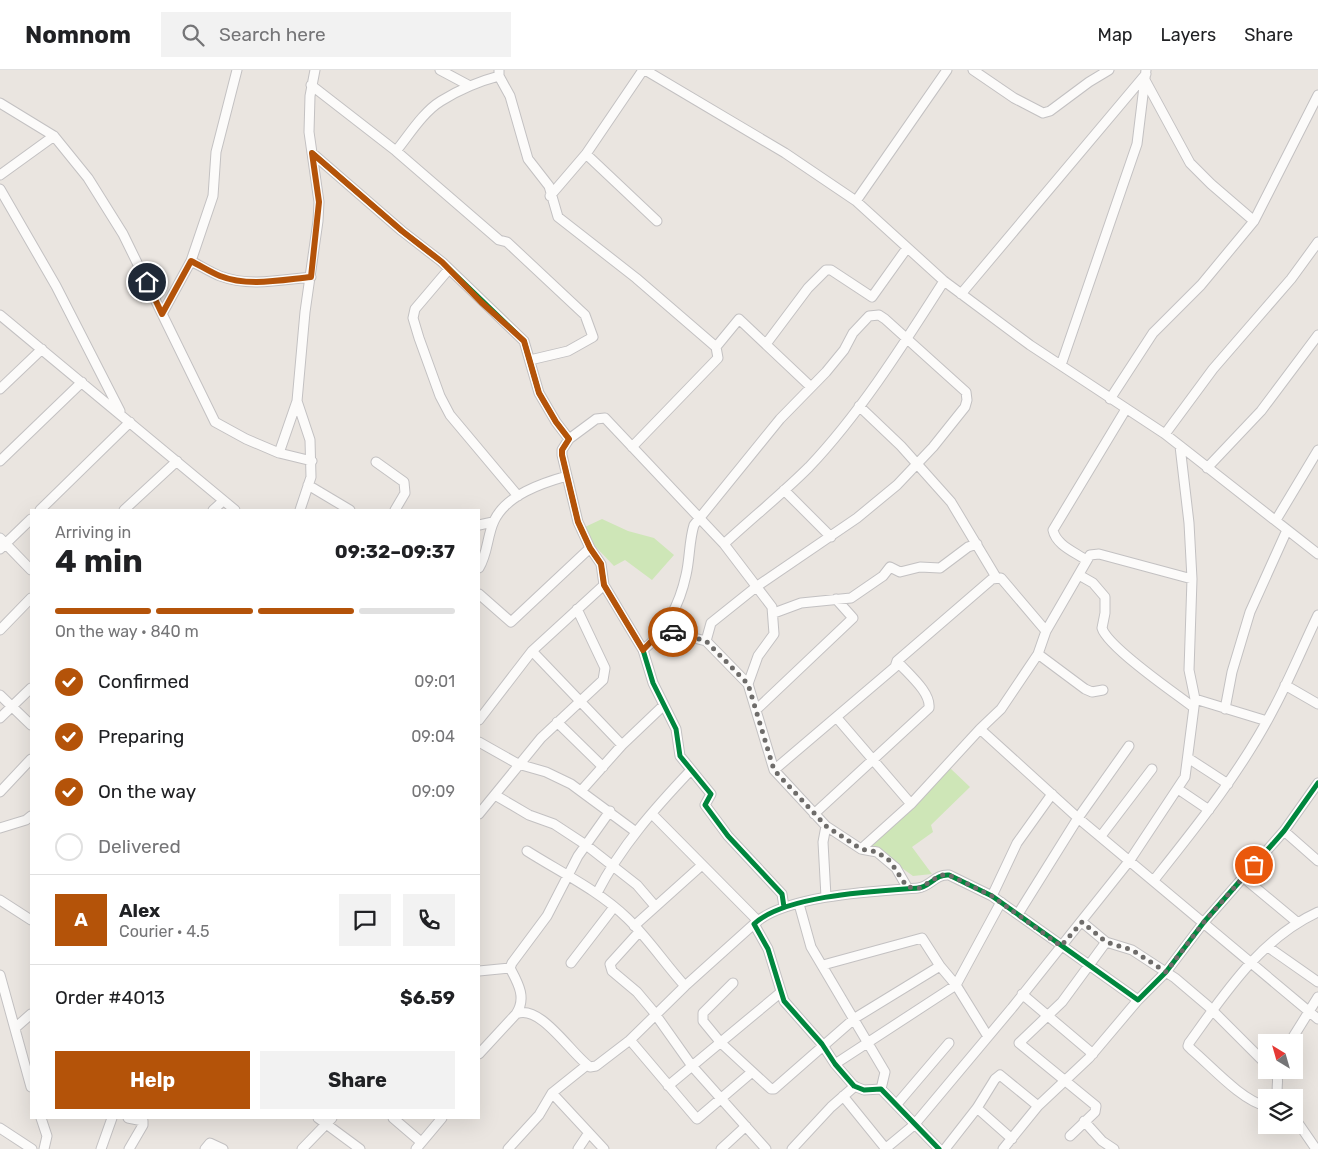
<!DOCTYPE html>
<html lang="en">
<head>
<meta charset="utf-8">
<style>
	:root { --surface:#fff; --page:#f2f2f2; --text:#202124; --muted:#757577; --line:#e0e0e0; --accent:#b45309 }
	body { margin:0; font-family:Rubik,sans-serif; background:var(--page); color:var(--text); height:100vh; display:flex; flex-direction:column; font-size:19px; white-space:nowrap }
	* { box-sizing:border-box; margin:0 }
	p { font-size:16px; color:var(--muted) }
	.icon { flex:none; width:28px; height:28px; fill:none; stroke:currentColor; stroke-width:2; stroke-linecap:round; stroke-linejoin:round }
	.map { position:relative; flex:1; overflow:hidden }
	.details { position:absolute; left:30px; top:439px; width:450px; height:610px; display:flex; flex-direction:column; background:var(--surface); border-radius:0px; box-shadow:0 5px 20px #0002 }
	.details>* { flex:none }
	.needle { width:32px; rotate:323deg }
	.tools { position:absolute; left:1258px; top:964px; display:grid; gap:10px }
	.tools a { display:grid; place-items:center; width:45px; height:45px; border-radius:0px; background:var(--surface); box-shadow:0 5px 20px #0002; font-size:25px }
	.pin { position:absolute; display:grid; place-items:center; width:42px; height:42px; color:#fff; margin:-21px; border:2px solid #fff; border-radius:50%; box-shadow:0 1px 5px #0007 }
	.courier { position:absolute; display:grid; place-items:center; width:50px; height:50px; margin:-25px; border:4px solid #b45309; border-radius:50%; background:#fff; color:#222; box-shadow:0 1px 6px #0007 }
	.head em { font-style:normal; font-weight:700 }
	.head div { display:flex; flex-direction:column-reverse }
	.head { display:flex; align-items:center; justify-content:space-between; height:85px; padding:0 25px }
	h1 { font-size:32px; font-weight:700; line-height:38px }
	.bar { display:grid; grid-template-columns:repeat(4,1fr); gap:8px 5px; align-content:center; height:60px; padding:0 25px }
	.bar i { height:6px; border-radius:4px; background:var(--line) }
	.bar .current { background:var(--accent) }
	.bar p { grid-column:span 4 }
	.line { display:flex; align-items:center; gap:12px; padding:0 25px; border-top:1px solid var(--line) }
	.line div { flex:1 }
	.round { display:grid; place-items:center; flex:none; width:52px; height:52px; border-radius:0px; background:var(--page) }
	ol { padding:0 25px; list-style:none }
	li { display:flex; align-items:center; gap:15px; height:55px }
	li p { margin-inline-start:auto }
	li .icon { padding:5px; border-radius:50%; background:var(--accent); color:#fff; stroke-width:4 }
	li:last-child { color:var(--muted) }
	li i { width:28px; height:28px; border:2px solid var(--line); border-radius:50% }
	.cta { display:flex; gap:10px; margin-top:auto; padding:10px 25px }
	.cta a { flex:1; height:58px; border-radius:0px; background:var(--accent); color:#fff; font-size:20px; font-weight:700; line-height:58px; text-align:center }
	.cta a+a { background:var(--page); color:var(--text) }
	header { display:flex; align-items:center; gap:30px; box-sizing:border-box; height:70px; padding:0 25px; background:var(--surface); border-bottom:1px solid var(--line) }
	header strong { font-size:24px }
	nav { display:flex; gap:28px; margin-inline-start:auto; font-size:18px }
	.search { width:350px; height:45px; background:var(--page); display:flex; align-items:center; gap:12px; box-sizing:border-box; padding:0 18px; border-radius:0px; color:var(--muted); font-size:19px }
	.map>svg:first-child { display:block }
	.green { fill:#cee6b7 }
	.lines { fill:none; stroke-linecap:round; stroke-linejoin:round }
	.street-casing { stroke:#c3c1c2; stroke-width:11 }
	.street { stroke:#fcfbfa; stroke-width:9 }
	.cycleway-casing { stroke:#fff; stroke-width:8 }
	.cycleway { stroke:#00873e; stroke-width:5 }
	.done { stroke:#6e6c6a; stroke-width:5; stroke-dasharray:0 9 }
	.route { stroke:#b45309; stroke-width:6 }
</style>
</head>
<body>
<header>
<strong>Nomnom</strong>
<div class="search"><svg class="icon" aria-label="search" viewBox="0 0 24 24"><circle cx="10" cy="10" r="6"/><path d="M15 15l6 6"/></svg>Search here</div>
<nav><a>Map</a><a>Layers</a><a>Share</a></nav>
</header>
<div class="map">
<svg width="1318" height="1079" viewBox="0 0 1318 1079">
	<rect width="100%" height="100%" fill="#eae5e0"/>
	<!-- green -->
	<path class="green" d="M602 449 628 461 654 468 674 485 652 510 625 490 614 496 590 471 585 457Z
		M950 698 970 717 931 755 933 762 912 777 932 804 913 806 871 776Z"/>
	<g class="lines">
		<!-- street casing -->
		<g class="street-casing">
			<path id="street" d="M440 0 470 16
				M499 0V6L510 26 528 89 549 116 558 147 636 208 716 277 739 249 811 317
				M645 0 785 83 856 131 944 211 1030 275 1165 364 1318 484
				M973 0 1014 28 1043 43 1050 41 1089 12 1109 0
				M1145 10 1190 93 1211 114 1254 151
				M311 15 396 81 499 170 507 172 585 245 593 267 568 281 530 290
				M0 33 54 66 88 108 123 164 215 352 246 369 279 383 297 331
				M396 81C409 65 423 42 441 31 457 21 480 11 499 6
				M312 83 402 161 442 192 524 271 539 323 556 352 569 369 562 380V385L578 452 590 478 601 494 604 515 643 580 653 613 676 659 680 686 711 724 705 735 728 766 782 824 784 837
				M586 84 657 151
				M0 105 54 66
				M0 119 56 216 120 341
				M550 126 586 84 643 0
				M856 131 947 0
				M191 191C201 196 210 202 220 206 249 217 281 210 311 207
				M449 199 415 239 413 248 419 268 440 326 450 345 518 426
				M961 224 1146 4
				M162 244 191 191 213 126 216 82 237 0
				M0 245 235 440
				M766 274 808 218 826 200H831L872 227 907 178
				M1061 295 1137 74 1146 0
				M0 319 42 279
				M1110 329 1153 263 1201 215 1254 151 1318 25
				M859 336 901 376 951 432 996 507
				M1165 364 1213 299 1291 209 1318 172
				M569 369 596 349 605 348 724 474 772 537 774 564 758 586 748 614 774 700 826 756 823 772 826 827
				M632 377 718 288 716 277
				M279 383 312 391
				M0 391 82 312
				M376 392 404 412 405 423 395 440
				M1207 398 1261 341 1318 265
				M308 415 350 440
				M784 420 831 467
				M40 440 130 352
				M124 440 177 391
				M213 440 223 431
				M300 440 311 407 310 370 297 331 305 242 318 151 319 132 309 62 310 26 315 0
				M1276 450 1318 380
				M479 455 493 452
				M0 468 31 500
				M724 474C752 448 782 424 809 397 861 342 903 275 944 211
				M0 479 31 449
				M1086 490C1075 482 1056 475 1053 460L1126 339
				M479 498C488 483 487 466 494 451 506 425 542 413 567 406
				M1079 505 1093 513 1105 527V543L1102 558C1107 576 1174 623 1192 636
				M479 524 511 552 590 478
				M774 543 801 533 851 528 883 506 890 497 900 502 920 497 940 498 968 477 977 474
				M0 560 31 528
				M662 560 706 571 748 614
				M643 580C666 562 680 533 686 505 690 488 689 471 694 455L780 349 826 302 844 280 853 263 869 246 879 245 885 249 966 322 967 330 965 337 933 377 897 415 857 448 756 517 711 553 706 571
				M532 581 622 675
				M1038 584 1085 619 1092 622 1103 620
				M1285 615 1318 634
				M0 625 31 655
				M1195 629 1267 651
				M757 639 853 548 836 529
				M1225 639 1232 602 1250 542 1287 460
				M0 648 31 618
				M837 648 911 734
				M479 650 532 581 604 515
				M557 652 603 697
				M980 659 1078 748 1318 949
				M479 672 518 694 546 702 571 714 636 762
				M1188 688 1228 714
				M774 700 895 597 897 591 992 509 1001 508 1046 561
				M1178 719 1209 740
				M581 721 622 675 664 635
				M0 722 31 689
				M495 725 529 745 554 754 586 775 637 815 655 836
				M479 744 541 668 603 610 605 598 577 539
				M652 744 758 851
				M814 744 929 638C931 622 908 604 897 591
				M826 756 861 779 877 782 896 798 907 817
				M0 758 26 750 31 746
				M1284 761 1318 791
				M1101 766 1152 699
				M861 779 911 734 980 659 1001 639 1038 584 1046 561 1090 485 1099 484 1192 509
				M527 781C560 802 598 820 627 848 648 868 665 894 685 916
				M1244 808 1298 853
				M1154 810C1197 756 1242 700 1274 638 1290 608 1303 576 1318 545
				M597 823C621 776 655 738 691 700
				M992 826 1017 773 1052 724
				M0 830 31 850
				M799 834 811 877 885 1002 881 1019
				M1018 844 1078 748 1129 676
				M1082 852 1106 872 1132 880 1175 908 1208 936 1266 994
				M634 856 702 795
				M639 862 610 894 612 901 637 922 653 941 692 996 766 1079
				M1268 877 1318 912
				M571 893 614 837
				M823 895 922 868 940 896
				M479 901 510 898
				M0 905 31 1017
				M733 913 703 943V951L721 973 771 1019H774L855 948 940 896 956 915 987 965
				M1022 924 1093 984
				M516 944C527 928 518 913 510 898L512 893 547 846 578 786 610 741
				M15 958 31 944
				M630 970 685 916 754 854
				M1290 972 1318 927
				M479 984 516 944C540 933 571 984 590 997L596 996 630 970 697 1049 752 1002
				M835 994 956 915 1001 832
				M1275 1000C1281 1009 1274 1019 1279 1028
				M668 1016 780 923
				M552 1023 604 1079
				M843 1026 886 1079
				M897 1034 949 973
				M1266 1036C1242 1031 1211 996 1192 980L1188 976 1189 973C1225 923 1261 868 1318 842
				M977 1038 1012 1069
				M1294 1047 1316 1079
				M41 1048 47 1066 44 1079
				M128 1048 143 1051V1055L129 1079
				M318 1048 360 1079
				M393 1048 421 1072
				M1084 1051 1102 1071 1114 1079
				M0 1058 32 1079
				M1070 1066 1095 1042 1096 1036 1019 973 1062 932 1106 872
				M101 1079 112 1048
				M205 1079 210 1073 223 1079
				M302 1079 332 1048
				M416 1079 442 1048
				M508 1079 539 1045 552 1023 587 995
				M578 1079 588 1064
				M721 1079 746 1056
				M792 1079 831 1037 855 1016
				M885 1079 914 1055 1012 938 1130 790 1185 707 1195 629 1189 600 1192 509 1189 453 1180 376
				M939 1079 881 1019 864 1020 854 1016 835 994 822 974 784 931 768 879 754 854C785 825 876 821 918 818 930 817 935 804 949 805L992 826 1138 930 1166 902 1204 852 1284 761 1318 713
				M945 1079 977 1038 995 1009 1000 1005 1038 1036
				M1003 1079 1038 1036 1089 988 1138 930"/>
		</g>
		<!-- street -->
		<use href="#street" class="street"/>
		<!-- cycleway casing -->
		<g class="cycleway-casing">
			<path id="cycleway" d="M312 83 402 161 442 192 524 271 539 323 556 352 569 369 562 380V385L578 452 590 478 601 494 604 515 643 580 653 613 676 659 680 686 711 724 705 735 728 766 782 824 784 837
				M939 1079 881 1019 864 1020 854 1016 835 994 822 974 784 931 768 879 754 854C785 825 876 821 918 818 930 817 935 804 949 805L992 826 1138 930 1166 902 1204 852 1284 761 1318 713"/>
		</g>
		<!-- cycleway -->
		<use href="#cycleway" class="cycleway"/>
	</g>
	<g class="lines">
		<!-- done -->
		<path class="done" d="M673 562 706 571 748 614 774 700 826 756 861 779 877 782 890 791 907 817 920 818 941 805H949L992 826 1061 876 1082 852 1106 872 1132 880 1166 902 1204 852 1254 795"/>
		<!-- route -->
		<path class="route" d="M147 212 162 244 191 191C201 196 210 202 220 206 248 217 281 210 311 207L319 132 312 83 402 161 442 192 481 232 524 271 539 323 556 352 569 369 562 380V385L578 452 590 478 601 494 604 515 643 580 662 560 673 562"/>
	</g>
</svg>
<div class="tools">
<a><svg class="needle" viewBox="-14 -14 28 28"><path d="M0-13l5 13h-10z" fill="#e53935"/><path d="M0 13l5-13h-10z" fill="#757577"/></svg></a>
<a><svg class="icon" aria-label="layers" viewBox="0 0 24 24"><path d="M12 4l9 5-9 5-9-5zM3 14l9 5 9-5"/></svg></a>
</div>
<div class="pin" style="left:1254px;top:795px;background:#ea580c"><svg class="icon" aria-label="bag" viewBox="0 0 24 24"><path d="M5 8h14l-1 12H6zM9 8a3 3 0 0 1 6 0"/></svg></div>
<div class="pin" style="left:147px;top:212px;background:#1f2937"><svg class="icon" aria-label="home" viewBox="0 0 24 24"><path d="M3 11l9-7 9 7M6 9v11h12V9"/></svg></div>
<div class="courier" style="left:673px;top:562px"><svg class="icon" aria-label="car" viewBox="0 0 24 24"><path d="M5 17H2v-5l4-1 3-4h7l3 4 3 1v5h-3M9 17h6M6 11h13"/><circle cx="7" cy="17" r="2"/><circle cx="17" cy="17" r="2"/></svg></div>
<section class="details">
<div class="head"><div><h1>4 min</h1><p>Arriving in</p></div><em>09:32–09:37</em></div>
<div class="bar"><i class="current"></i><i class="current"></i><i class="current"></i><i></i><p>On the way · 840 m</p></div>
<ol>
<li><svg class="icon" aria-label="check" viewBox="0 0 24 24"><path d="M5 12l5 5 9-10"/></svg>Confirmed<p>09:01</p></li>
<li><svg class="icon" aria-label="check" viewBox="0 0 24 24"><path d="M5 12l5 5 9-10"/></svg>Preparing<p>09:04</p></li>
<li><svg class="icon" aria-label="check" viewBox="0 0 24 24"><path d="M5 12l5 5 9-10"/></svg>On the way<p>09:09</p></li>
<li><i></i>Delivered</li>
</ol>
<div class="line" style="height:90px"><b class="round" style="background:var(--accent);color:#fff">A</b><div><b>Alex</b><p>Courier · 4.5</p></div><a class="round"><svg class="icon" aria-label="chat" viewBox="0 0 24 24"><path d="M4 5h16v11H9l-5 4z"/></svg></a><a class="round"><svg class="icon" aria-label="phone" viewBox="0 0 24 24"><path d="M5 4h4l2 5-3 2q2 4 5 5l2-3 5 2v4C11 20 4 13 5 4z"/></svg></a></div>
<div class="line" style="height:65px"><div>Order #4013</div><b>$6.59</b></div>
<div class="cta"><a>Help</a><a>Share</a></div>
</section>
</div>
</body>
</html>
